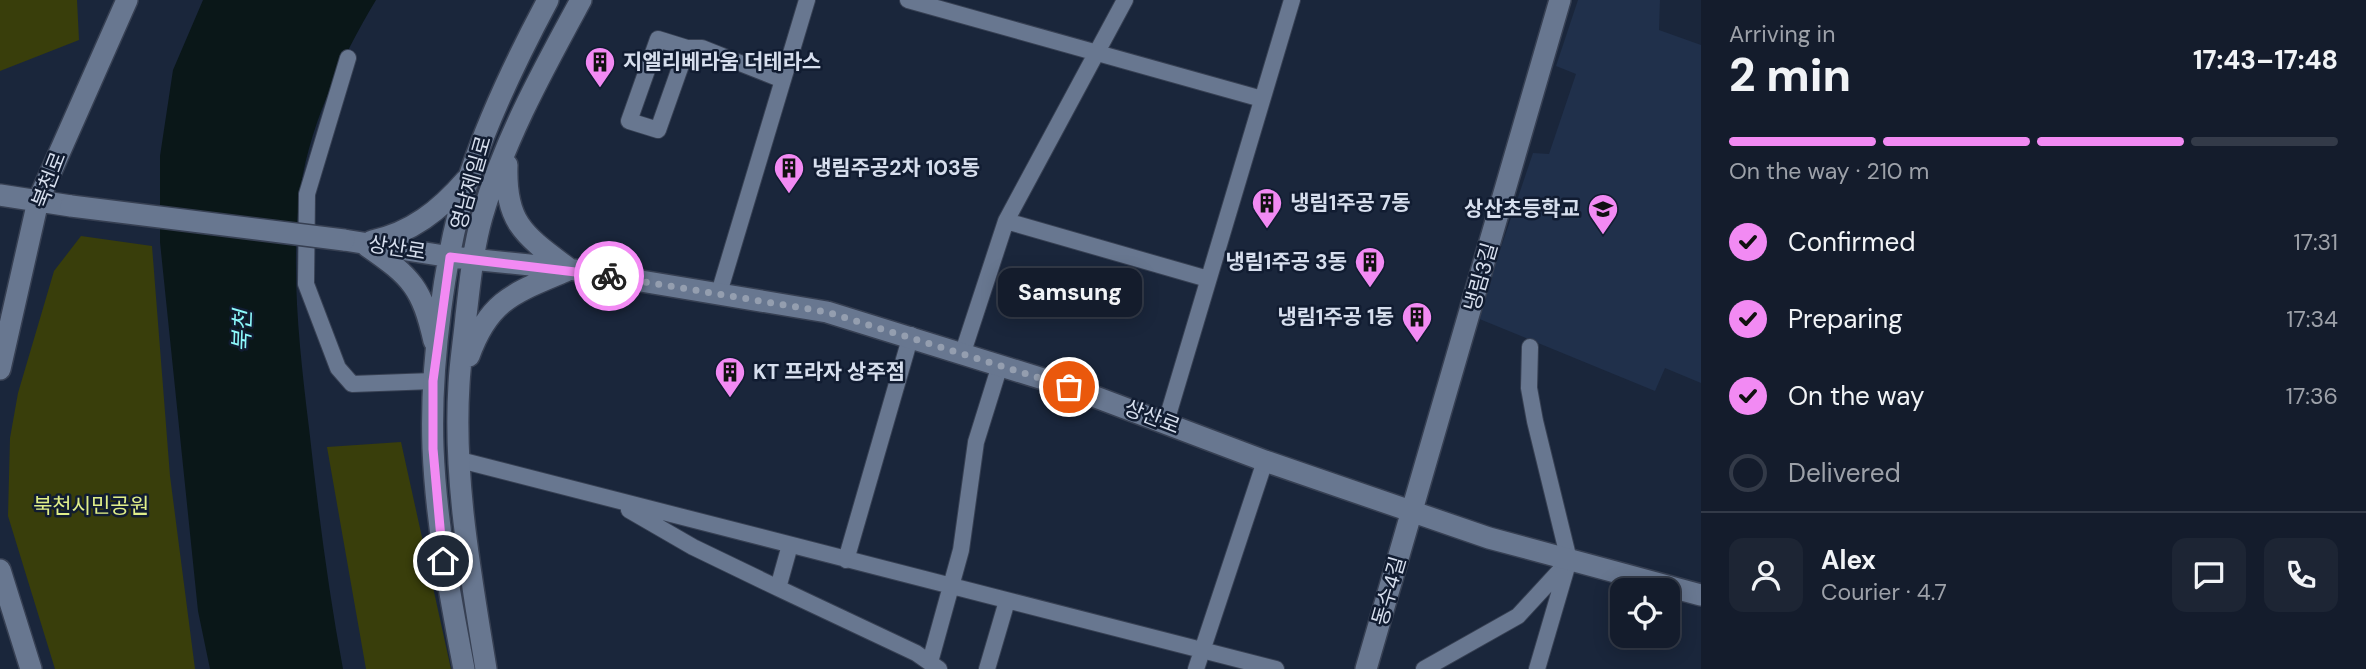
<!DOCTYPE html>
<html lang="en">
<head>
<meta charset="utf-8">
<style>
	:root { --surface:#141c2c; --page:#1d2534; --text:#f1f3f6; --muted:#9da1a9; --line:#333a48; --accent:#f28af3 }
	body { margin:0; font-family:"DM Sans","Noto Sans KR",sans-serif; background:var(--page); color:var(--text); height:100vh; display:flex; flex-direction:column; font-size:26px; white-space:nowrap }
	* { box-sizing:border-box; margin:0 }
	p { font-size:23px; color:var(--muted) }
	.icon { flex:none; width:38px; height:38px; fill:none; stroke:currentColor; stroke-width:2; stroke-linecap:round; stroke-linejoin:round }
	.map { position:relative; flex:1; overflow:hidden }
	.side { display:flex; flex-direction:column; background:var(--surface); width:665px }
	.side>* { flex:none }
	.buttons { position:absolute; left:1610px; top:578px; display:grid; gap:14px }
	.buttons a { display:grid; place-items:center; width:70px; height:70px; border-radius:14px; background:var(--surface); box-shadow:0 4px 18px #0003,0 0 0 2px var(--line); font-size:35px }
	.pin { position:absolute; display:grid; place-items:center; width:60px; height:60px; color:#fff; margin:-30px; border:4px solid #fff; border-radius:50%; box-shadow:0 2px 7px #0007 }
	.courier { position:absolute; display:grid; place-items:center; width:70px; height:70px; margin:-35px; border:5px solid #f28af3; border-radius:50%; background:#fff; color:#222; box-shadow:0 2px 9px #0007 }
	.bubble { position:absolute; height:49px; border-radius:14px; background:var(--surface); box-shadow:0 4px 18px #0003,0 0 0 2px var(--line); font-size:23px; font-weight:800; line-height:49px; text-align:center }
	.headline em { font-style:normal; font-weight:800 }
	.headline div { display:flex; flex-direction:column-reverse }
	.headline { display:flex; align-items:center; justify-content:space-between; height:119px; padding:0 28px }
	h1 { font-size:46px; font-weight:800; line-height:52px }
	.bar { display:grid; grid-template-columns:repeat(4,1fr); gap:10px 7px; align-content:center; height:84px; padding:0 28px }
	.bar i { height:9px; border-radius:5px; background:var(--line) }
	.bar .on { background:var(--accent) }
	.bar p { grid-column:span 4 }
	.line { display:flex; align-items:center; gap:18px; padding:0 28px; border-top:2px solid var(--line) }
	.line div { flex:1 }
	.round { display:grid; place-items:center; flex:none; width:74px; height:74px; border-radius:14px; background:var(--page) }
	ol { padding:0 28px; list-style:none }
	li { display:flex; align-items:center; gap:21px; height:77px }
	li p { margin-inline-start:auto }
	li .icon { padding:7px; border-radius:50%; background:var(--accent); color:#111; stroke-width:4 }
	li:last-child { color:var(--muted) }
	li i { width:38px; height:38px; border:4px solid var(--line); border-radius:50% }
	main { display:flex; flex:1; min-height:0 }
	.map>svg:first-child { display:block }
	.built { fill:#20304b }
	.green { fill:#393e0b }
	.water { fill:#0a1718 }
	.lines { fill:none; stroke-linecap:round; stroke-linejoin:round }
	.minor-casing { stroke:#374053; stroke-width:18 }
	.tertiary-casing { stroke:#374053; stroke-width:24 }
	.minor { stroke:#687790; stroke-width:16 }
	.tertiary { stroke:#687790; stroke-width:21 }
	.tertiary-bridge-casing { stroke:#374053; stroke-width:24; stroke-linecap:butt }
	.tertiary-bridge { stroke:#687790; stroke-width:21 }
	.done { stroke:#949eaf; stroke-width:7; stroke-dasharray:0 12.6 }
	.route { stroke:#f28af3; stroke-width:9 }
	.labels { text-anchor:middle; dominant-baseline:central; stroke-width:5; stroke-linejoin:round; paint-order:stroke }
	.poi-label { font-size:21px; font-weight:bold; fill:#d6deed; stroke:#111c31; text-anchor:start }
	.street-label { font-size:21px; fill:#d6deed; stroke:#111c31 }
	.park-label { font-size:21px; fill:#e0ee89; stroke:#111c31 }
	.water-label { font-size:23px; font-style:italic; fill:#8df9fc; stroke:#111c31 }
</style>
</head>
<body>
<main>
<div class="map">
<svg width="1701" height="669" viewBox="0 0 1701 669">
	<rect width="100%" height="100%" fill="#1a263b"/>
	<!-- built -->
	<path class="built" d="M1578 0H1660L1659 30 1701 45V383L1665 368 1655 391 1477 318 1533 153 1549 154 1576 74 1556 66Z"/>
	<!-- green -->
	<path class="green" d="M0 0H77L79 40 0 71Z
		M81 236 152 246 170 476 195 669H55L8 516 10 438 18 393 54 271Z
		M401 442 451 669H366L327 447Z"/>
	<!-- water -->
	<path class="water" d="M203 0H376C341 58 306 132 299 201 291 276 300 353 309 428 318 509 328 589 343 669H210L198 611 160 242V156L173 70Z"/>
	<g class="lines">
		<!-- minor casing -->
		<g class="minor-casing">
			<path id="minor" d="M908 0 1262 99
				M687 48 658 39 629 121 658 130 687 48H702L783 80
				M348 58 307 194 306 284 338 368 352 384 433 381
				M1006 221 1208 279
				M719 293 807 0
				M1530 347 1529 388 1535 421 1569 560 1537 669
				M963 352 1006 221 1125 0
				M1166 422 1292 0
				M460 460 1276 669
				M629 510 693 547 778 588
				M790 545 778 588 916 653 939 669
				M846 560 911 335
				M930 662 961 550 976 442 1000 365
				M987 669 1007 601
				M1196 669 1265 461
				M1424 669 1518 616 1565 565"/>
		</g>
		<!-- tertiary casing -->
		<g class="tertiary-casing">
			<path id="tertiary" d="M507 165C505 223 524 235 568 268
				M0 195 71 206
				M344 240 451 257 569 269 827 312 1069 387 1265 461 1489 538 1701 595
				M372 241C411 233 440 210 466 180
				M367 246C412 277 422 288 434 341
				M469 356C489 300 514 293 566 271
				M0 369 38 201 127 0
				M0 570 31 669
				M464 669C450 596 436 522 433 448 430 368 444 251 470 174 490 114 518 56 548 0
				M486 669C471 576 453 479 459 384 460 362 464 339 466 316 470 282 473 249 482 217 504 140 543 70 581 0
				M1366 669 1560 0"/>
		</g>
		<!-- minor -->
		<use href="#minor" class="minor"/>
		<!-- tertiary -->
		<use href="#tertiary" class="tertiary"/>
		<!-- tertiary-bridge casing -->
		<g class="tertiary-bridge-casing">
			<path id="tertiary-bridge" d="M71 206 344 240"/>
		</g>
		<!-- tertiary-bridge -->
		<use href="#tertiary-bridge" class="tertiary-bridge"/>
	</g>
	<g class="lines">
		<!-- done -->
		<path class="done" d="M609 276 827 312 1069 387"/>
		<!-- route -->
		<path class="route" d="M443 561 433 449V381L450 257 609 276"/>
	</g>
	<!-- icons -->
	<defs>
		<g id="building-pin" transform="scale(1.575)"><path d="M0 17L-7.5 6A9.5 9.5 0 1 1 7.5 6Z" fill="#f28af3" stroke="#111c31"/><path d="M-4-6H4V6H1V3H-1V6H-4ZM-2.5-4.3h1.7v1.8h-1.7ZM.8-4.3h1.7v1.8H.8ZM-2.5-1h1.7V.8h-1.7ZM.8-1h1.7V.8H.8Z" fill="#111"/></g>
		<g id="school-pin" transform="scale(1.575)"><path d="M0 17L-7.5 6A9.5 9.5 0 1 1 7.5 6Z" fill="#f28af3" stroke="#111c31"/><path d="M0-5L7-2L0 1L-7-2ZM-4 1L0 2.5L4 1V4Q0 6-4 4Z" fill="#111"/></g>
	</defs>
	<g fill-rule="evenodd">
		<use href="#building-pin" x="600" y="62"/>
		<use href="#building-pin" x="789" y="168"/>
		<use href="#building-pin" x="1267" y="203"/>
		<use href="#school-pin" x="1603" y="209"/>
		<use href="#building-pin" x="1370" y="262"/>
		<use href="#building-pin" x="1417" y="317"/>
		<use href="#building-pin" x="730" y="372"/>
	</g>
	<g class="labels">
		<!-- poi labels -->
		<g class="poi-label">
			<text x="623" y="62">지엘리베라움 더테라스</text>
			<text x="812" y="168">냉림주공2차 103동</text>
			<text x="1290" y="203">냉림1주공 7동</text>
			<text x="1580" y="209" text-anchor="end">상산초등학교</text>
			<text x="1347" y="262" text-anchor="end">냉림1주공 3동</text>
			<text x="1394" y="317" text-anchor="end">냉림1주공 1동</text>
			<text x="753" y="372">KT 프라자 상주점</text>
		</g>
		<!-- street labels -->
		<g class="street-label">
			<text transform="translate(49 180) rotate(-69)">북천로</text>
			<text transform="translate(471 183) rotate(-74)">영남제일로</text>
			<text transform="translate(397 248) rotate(9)">상산로</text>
			<text transform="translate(1481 277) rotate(-74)">냉림3길</text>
			<text transform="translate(1152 417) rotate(21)">상산로</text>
			<text transform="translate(1389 591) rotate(-74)">동수4길</text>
		</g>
		<!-- park labels -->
		<g class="park-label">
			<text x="91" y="506">북천시민공원</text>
		</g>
		<!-- water labels -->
		<g class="water-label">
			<text transform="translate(242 331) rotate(-88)">북천</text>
		</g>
	</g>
</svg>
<div class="buttons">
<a><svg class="icon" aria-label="locate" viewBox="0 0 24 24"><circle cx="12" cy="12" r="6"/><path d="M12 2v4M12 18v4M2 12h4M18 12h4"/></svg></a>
</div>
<div class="pin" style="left:1069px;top:387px;background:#ea580c"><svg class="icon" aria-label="bag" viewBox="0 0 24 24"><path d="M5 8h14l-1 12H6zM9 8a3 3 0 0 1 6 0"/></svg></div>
<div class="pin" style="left:443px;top:561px;background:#1f2937"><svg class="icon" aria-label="home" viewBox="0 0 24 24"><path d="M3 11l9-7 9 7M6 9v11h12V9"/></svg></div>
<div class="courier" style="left:609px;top:276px"><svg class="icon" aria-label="bike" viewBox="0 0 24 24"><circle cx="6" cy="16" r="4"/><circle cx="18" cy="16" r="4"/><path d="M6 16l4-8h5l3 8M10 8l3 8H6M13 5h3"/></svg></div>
<div class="bubble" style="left:998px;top:268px;width:144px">Samsung</div>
</div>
<section class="side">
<div class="headline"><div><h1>2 min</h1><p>Arriving in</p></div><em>17:43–17:48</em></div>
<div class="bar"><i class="on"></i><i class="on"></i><i class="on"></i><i></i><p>On the way · 210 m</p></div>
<ol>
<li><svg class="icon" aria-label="check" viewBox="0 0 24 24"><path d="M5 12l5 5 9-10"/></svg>Confirmed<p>17:31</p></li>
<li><svg class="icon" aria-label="check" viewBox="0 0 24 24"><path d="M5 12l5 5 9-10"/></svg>Preparing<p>17:34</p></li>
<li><svg class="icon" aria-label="check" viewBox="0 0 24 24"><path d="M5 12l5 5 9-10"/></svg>On the way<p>17:36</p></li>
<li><i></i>Delivered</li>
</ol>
<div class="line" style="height:126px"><a class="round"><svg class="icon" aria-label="person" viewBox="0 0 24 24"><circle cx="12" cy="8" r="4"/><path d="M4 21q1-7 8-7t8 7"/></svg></a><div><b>Alex</b><p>Courier · 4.7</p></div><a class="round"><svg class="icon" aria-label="chat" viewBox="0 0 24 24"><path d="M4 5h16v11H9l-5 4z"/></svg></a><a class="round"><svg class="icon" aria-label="phone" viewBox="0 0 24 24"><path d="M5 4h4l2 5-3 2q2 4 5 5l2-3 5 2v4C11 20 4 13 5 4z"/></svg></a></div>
</section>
</main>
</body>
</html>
